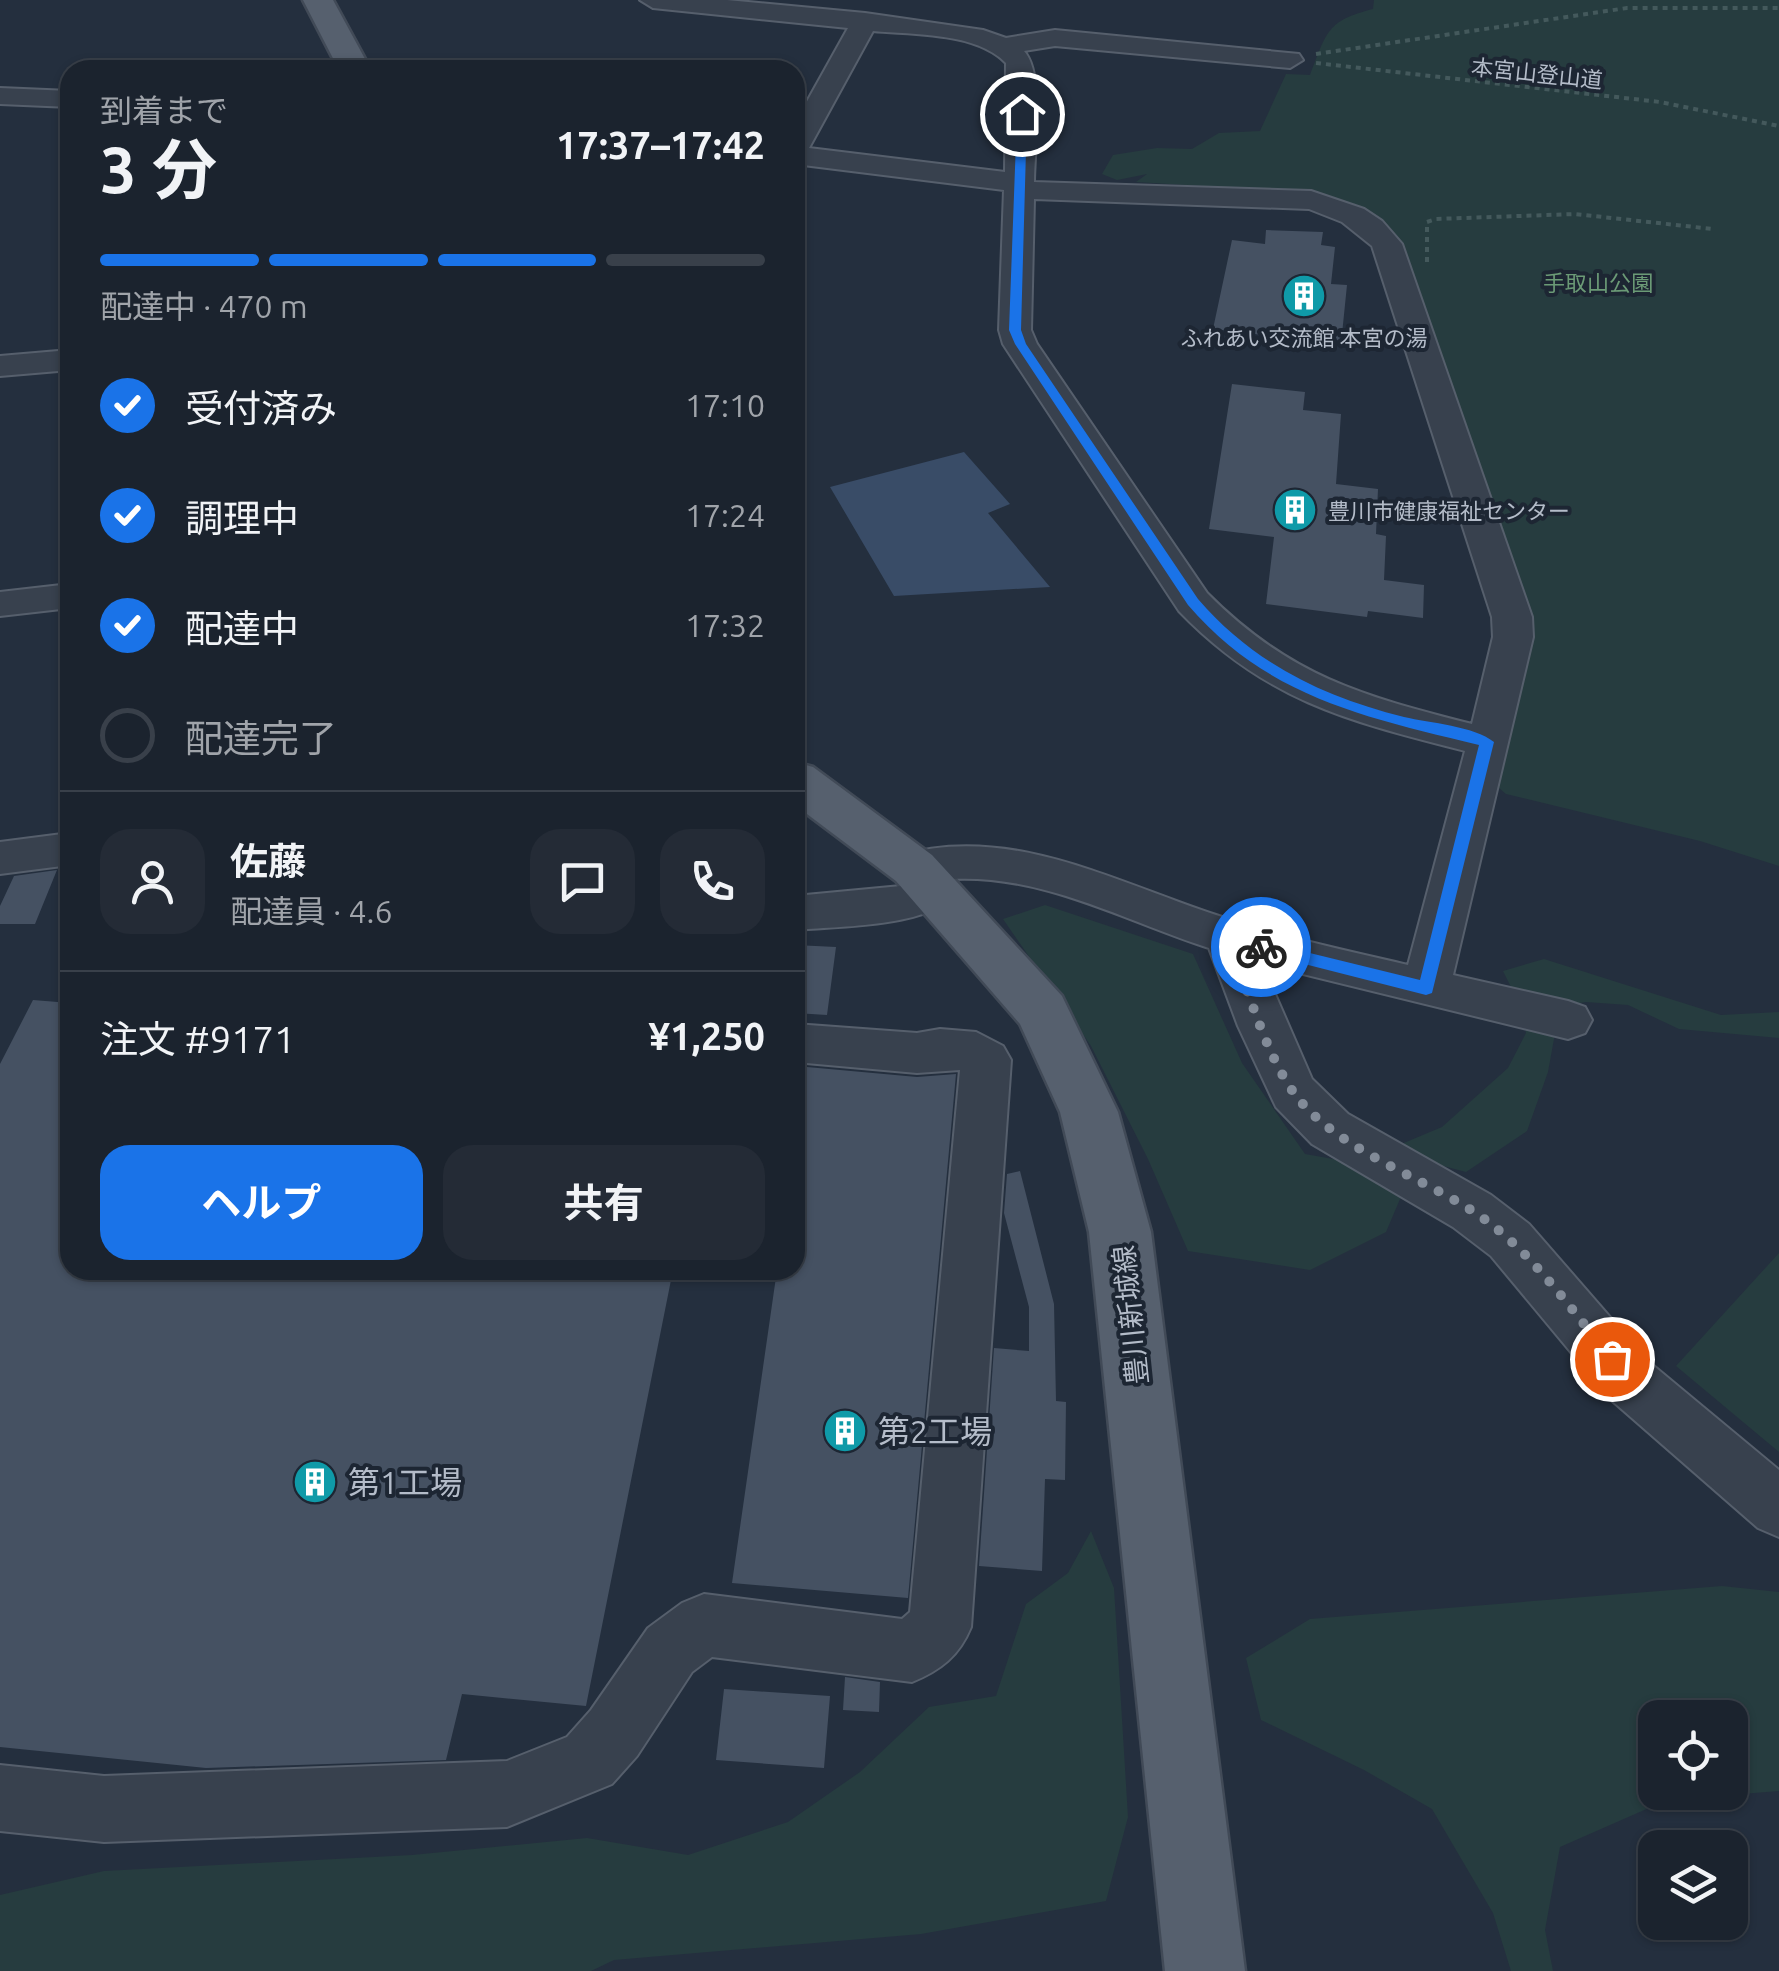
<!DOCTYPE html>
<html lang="ja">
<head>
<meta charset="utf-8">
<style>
	:root { --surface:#1b232e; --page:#242b36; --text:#f1f3f6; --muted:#a0a4aa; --line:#39404a; --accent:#1a73e8 }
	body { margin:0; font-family:Ubuntu,"Noto Sans JP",sans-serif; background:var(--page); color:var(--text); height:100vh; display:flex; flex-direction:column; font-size:38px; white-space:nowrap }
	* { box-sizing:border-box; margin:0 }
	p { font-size:32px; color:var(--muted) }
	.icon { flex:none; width:55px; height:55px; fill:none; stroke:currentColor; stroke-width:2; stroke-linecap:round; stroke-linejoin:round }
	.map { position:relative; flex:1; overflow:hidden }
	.drawer { position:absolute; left:60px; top:60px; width:745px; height:1220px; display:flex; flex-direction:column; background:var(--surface); border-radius:30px; box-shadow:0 2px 8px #0004,0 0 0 2px var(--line) }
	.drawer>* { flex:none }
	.fabs { position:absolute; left:1638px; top:1700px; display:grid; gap:20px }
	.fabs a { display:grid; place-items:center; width:110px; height:110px; border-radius:20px; background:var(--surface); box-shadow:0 2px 8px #0004,0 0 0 2px var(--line); font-size:50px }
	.pin { position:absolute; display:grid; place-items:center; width:85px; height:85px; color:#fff; margin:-42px; border:5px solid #fff; border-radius:50%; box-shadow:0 2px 10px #0007 }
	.courier { position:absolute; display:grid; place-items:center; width:100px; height:100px; margin:-50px; border:8px solid #1a73e8; border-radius:50%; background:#fff; color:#222; box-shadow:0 2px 12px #0007 }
	.summary em { font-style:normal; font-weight:700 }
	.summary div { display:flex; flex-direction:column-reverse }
	.summary { display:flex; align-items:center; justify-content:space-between; height:170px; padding:0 40px }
	h1 { font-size:65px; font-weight:700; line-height:75px }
	.bar { display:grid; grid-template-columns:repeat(4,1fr); gap:15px 10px; align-content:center; height:120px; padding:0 40px }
	.bar i { height:12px; border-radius:8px; background:var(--line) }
	.bar .current { background:var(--accent) }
	.bar p { grid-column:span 4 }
	.line { display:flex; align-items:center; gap:25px; padding:0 40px; border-top:2px solid var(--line) }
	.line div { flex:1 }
	.round { display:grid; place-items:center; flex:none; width:105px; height:105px; border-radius:30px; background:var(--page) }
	ol { padding:0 40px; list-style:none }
	li { display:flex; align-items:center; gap:30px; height:110px }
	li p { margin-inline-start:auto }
	li .icon { padding:10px; border-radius:50%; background:var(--accent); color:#fff; stroke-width:4 }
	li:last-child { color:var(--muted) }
	li i { width:55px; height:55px; border:5px solid var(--line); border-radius:50% }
	.cta { display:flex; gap:20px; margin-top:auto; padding:20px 40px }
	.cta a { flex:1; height:115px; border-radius:30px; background:var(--accent); color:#fff; font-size:40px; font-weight:700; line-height:115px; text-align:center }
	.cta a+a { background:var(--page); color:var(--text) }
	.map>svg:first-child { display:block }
	.green { fill:#263c3f; fill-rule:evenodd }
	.water { fill:#394c67 }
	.building { fill:#455162 }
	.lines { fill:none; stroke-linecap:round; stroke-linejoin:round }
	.minor-casing { stroke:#565f6c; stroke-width:4 }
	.major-casing { stroke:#414a57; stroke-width:5 }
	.path { stroke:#44595c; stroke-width:4; stroke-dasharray:5 5; stroke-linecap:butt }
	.minor { fill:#38414e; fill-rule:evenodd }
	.major { fill:#56606e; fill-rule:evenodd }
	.route { fill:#1a73e8 }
	.done { stroke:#828b98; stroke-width:10; stroke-dasharray:0 18 }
	.labels { text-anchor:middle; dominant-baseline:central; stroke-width:8; stroke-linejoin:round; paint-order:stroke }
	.far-street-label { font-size:22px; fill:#b4bcc9; stroke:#1d2633 }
	.far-park-label { font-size:22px; fill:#6b9a76; stroke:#1d2633 }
	.far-poi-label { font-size:22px; fill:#b4bcc9; stroke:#1d2633 }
	.street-label { font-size:28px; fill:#b4bcc9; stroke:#1d2633 }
	.near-poi-label { font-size:32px; fill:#b4bcc9; stroke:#1d2633; text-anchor:start }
</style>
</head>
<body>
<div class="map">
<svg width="1779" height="1971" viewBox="0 0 1779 1971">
	<rect width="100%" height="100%" fill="#242f3e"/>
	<!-- green -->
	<path class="green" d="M1374 0H1779V866L1700 841 1506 794 1492 782 1523 644 1396 236 1357 205 1315 193 1136 182 1147 174 1117 180 1102 174 1113 155 1157 148 1192 149 1219 133 1260 131 1286 74 1310 75C1327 32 1326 21 1373 9Z
		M1045 905 1193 954 1242 1063 1305 1154 1356 1163 1442 1127 1508 1068 1526 1033 1515 995 1503 971 1544 959 1721 1015 1779 1012V1038L1679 1029 1628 1005 1586 1002 1560 1006 1548 1072 1527 1131 1466 1172 1417 1159 1386 1232 1310 1270 1188 1251 1148 1159 1091 1046 1003 919Z
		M1779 1253V1452L1676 1366Z
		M1091 1531 1114 1588 1128 1817 1106 1901 921 1934 614 1960 591 1971H0V1895L104 1871 412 1855 587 1838 688 1855 788 1822 860 1772 929 1707 996 1696 1026 1604 1068 1573Z
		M1722 1586 1779 1592V1791L1667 1800 1560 1847 1545 1930 1553 1971H1511L1493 1913 1432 1809 1364 1770 1261 1720 1246 1658 1310 1619ZM1655 1718H1730V1792H1655Z"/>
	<!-- water -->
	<path class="water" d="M964 452 1010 504 988 513 1050 587 894 596 830 487Z"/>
	<!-- building -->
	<path class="building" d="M1266 230 1323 232 1321 245 1335 247 1331 284 1347 285 1341 344 1213 329 1232 240 1265 244Z
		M1232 384 1305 392 1303 410 1341 414 1336 484 1378 489 1376 534 1386 536 1384 580 1424 585 1423 618 1368 611 1367 617 1266 604 1274 537 1209 529Z
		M57 870 35 924H0V906L14 876Z
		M795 945 836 947 827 1015 795 1013Z
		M33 1000 70 1003V1270H673L586 1706 462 1694 446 1760 206 1768 0 1747V1064Z
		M807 1067 917 1077 956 1074 908 1598 732 1583 777 1270H795V1148Z
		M1020 1171 1054 1304 1056 1401 1066 1402 1065 1480 1045 1479 1042 1571 979 1566 994 1348 1029 1351V1307L1004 1213 1007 1174Z
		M845 1677 880 1682 879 1712 843 1710Z
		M724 1689 830 1696 824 1768 716 1760Z"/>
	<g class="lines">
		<!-- minor casing -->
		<g class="minor-casing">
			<path id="minor" d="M640 0H727L865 13 983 30 1006 38 1055 30 1299 54 1303 60 1290 68 1055 46 1024 51C1045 74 1034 150 1034 182L1311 191 1364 209 1382 221 1402 244 1532 617 1533 637 1453 975 1568 1001 1585 1007 1592 1020 1585 1033 1568 1039 1262 964 1312 1079 1348 1114 1491 1195 1529 1224 1649 1362 1779 1470V1537L1758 1528 1609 1398 1491 1256 1453 1227 1312 1144 1276 1107 1238 1026 1209 948C1125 921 1043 874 951 879L958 890C936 928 836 926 795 930V896L901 886 908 883 898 880 892 868 898 856C1008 823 1113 881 1216 915 1278 936 1344 950 1408 965L1465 751C1348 721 1266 701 1179 611L1003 344 999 330 1004 190 795 164V123L848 28 653 8ZM873 31C914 35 976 32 1006 63L1005 172 809 148ZM1034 199 1309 209 1342 222 1372 246 1492 617 1493 637 1472 724C1362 696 1289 676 1207 593L1037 344 1031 330Z
				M0 88 70 91V107L0 104Z
				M70 350V370L0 376V356Z
				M70 584V608L0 616V592Z
				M70 833V865L0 874V842Z
				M795 1024 917 1033 940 1029 976 1032 1003 1046 1011 1060 971 1627C959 1656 941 1670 912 1682L712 1657 692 1672 637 1756 612 1784 507 1827 104 1842 0 1831V1765L104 1776 507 1761 567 1737 591 1710 648 1628 682 1603 704 1594 902 1619 910 1612 960 1070 917 1073 795 1062Z"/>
		</g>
		<!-- major casing -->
		<g class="major-casing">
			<path id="major" d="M303 0H333L371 70H339Z
				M795 762 813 767 932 855 1062 996 1118 1112 1151 1232 1245 1971H1165L1089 1232 1060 1112 1020 1024 896 881 795 805Z"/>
		</g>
		<!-- path -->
		<path class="path" d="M1316 54 1627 8H1779
			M1316 63 1660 102 1779 126
			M1427 262V222L1436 219 1575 214 1713 229"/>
		<!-- minor -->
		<use href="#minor" class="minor"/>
		<!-- major -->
		<use href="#major" class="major"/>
	</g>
	<!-- route -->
	<path class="route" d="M1022 111 1027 114 1021 330 1026 344 1198 599C1253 663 1323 697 1404 717 1430 723 1474 726 1494 742L1432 993 1426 995 1261 953 1253 947 1261 941 1420 980 1479 745C1366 717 1268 698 1188 605L1015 344 1009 330 1017 114Z"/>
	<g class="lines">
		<!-- done -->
		<path class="done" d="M1261 947 1229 938C1246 984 1265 1053 1294 1093 1332 1146 1416 1175 1471 1210 1529 1247 1569 1307 1612 1359"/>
	</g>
	<!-- icons -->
	<defs>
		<g id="building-disc" transform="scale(2.25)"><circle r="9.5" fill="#0f9aa8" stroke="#1d2633"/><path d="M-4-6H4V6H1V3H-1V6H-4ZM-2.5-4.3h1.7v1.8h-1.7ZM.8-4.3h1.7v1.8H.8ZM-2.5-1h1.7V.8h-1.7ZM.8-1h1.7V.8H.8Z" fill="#fff"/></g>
	</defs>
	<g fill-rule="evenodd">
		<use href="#building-disc" x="1304" y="296"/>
		<use href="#building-disc" x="1295" y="510"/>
		<use href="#building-disc" x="845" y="1431"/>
		<use href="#building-disc" x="315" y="1482"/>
	</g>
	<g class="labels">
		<!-- far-street labels -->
		<g class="far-street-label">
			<text transform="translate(1537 73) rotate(6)">本宮山登山道</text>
		</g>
		<!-- far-park labels -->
		<g class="far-park-label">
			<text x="1598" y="282">手取山公園</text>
		</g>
		<!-- far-poi labels -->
		<g class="far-poi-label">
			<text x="1304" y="337">ふれあい交流館 本宮の湯</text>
			<text x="1328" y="510" text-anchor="start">豊川市健康福祉センター</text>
		</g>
		<!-- street labels -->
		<g class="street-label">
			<text transform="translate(1130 1315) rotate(-96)">豊川新城線</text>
		</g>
		<!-- near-poi labels -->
		<g class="near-poi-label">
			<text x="878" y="1431">第2工場</text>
			<text x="348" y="1482">第1工場</text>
		</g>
	</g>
</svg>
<div class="fabs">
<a><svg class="icon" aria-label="locate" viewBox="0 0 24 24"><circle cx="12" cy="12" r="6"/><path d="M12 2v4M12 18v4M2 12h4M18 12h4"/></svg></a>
<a><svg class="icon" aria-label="layers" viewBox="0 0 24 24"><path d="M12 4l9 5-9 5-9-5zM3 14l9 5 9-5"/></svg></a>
</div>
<div class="pin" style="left:1612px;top:1359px;background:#ea580c"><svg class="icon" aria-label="bag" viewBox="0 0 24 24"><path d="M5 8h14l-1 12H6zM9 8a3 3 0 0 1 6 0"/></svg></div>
<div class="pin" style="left:1022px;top:114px;background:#1f2937"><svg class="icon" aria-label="home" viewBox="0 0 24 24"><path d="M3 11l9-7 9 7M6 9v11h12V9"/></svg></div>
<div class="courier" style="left:1261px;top:947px"><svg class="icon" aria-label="bike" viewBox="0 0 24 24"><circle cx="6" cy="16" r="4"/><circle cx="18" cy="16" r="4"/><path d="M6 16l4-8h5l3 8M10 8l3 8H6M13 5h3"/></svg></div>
<section class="drawer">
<div class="summary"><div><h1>3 分</h1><p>到着まで</p></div><em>17:37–17:42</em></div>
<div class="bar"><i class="current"></i><i class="current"></i><i class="current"></i><i></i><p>配達中 · 470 m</p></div>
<ol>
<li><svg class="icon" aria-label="check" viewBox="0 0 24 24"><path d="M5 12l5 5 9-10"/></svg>受付済み<p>17:10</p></li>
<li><svg class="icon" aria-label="check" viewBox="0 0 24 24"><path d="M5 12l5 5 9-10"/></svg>調理中<p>17:24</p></li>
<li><svg class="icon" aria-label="check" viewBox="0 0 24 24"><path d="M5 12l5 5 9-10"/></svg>配達中<p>17:32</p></li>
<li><i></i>配達完了</li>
</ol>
<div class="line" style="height:180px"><a class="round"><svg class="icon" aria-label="person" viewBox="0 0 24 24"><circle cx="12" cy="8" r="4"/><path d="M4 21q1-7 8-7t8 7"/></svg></a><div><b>佐藤</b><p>配達員 · 4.6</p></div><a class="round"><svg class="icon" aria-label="chat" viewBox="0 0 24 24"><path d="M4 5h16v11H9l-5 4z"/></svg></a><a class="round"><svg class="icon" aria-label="phone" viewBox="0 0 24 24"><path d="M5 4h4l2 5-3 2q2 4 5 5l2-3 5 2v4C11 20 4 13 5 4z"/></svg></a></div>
<div class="line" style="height:130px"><div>注文 #9171</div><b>¥1,250</b></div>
<div class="cta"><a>ヘルプ</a><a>共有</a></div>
</section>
</div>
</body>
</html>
